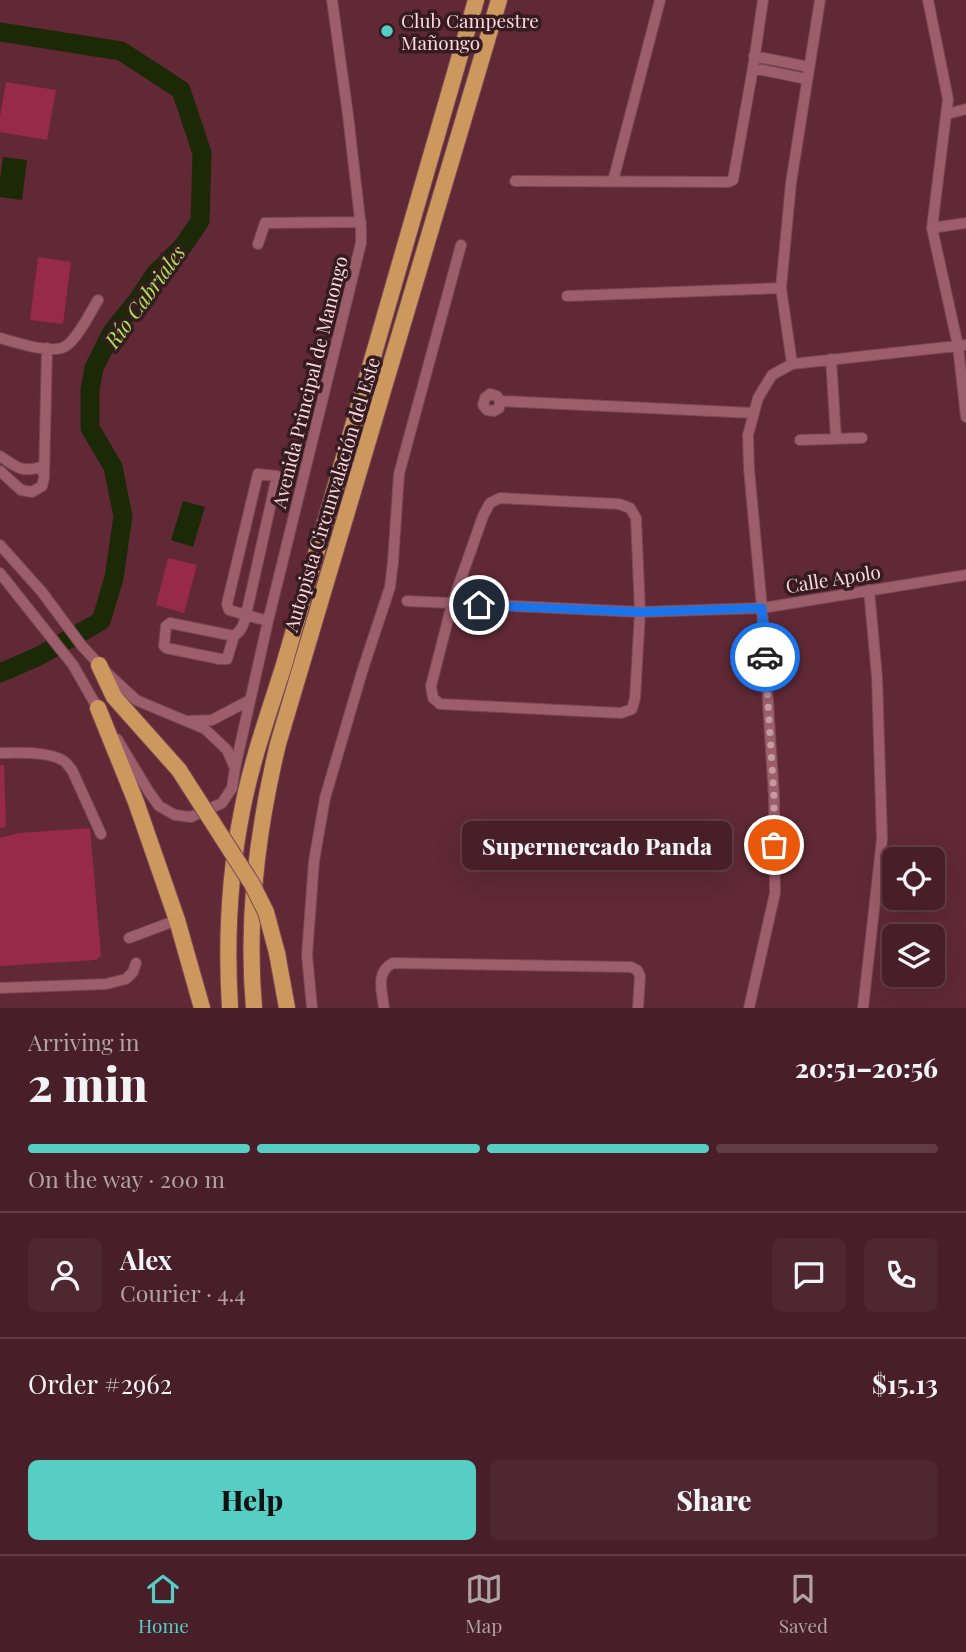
<!DOCTYPE html>
<html lang="en">
<head>
<meta charset="utf-8">
<style>
	:root { --surface:#481f28; --page:#4f2730; --text:#f1f3f6; --muted:#b1a2a8; --line:#603d45; --accent:#56cec4 }
	body { margin:0; font-family:"Playfair Display",serif; background:var(--page); color:var(--text); height:100vh; display:flex; flex-direction:column; font-size:26px; white-space:nowrap }
	* { box-sizing:border-box; margin:0 }
	p { font-size:23px; color:var(--muted) }
	.icon { flex:none; width:38px; height:38px; fill:none; stroke:currentColor; stroke-width:2; stroke-linecap:round; stroke-linejoin:round }
	.map { position:relative; height:1008px; overflow:hidden }
	.drawer { display:flex; flex-direction:column; background:var(--surface); flex:1 }
	.drawer>* { flex:none }
	.buttons { position:absolute; left:882px; top:847px; display:grid; gap:14px }
	.buttons a { display:grid; place-items:center; width:63px; height:63px; border-radius:10px; background:var(--surface); box-shadow:0 7px 28px #0002,0 0 0 2px var(--line); font-size:35px }
	.pin { position:absolute; display:grid; place-items:center; width:60px; height:60px; color:#fff; margin:-30px; border:4px solid #fff; border-radius:50%; box-shadow:0 2px 7px #0007 }
	.courier { position:absolute; display:grid; place-items:center; width:70px; height:70px; margin:-35px; border:5px solid #1a73e8; border-radius:50%; background:#fff; color:#222; box-shadow:0 2px 9px #0007 }
	.bubble { position:absolute; height:49px; border-radius:10px; background:var(--surface); box-shadow:0 7px 28px #0002,0 0 0 2px var(--line); font-size:23px; font-weight:800; line-height:49px; text-align:center }
	.summary em { font-style:normal; font-weight:800 }
	.summary div { display:flex; flex-direction:column-reverse }
	.summary { display:flex; align-items:center; justify-content:space-between; height:119px; padding:0 28px }
	h1 { font-size:46px; font-weight:800; line-height:52px }
	.bar { display:grid; grid-template-columns:repeat(4,1fr); gap:10px 7px; align-content:center; height:84px; padding:0 28px }
	.bar i { height:9px; border-radius:5px; background:var(--line) }
	.bar .active { background:var(--accent) }
	.bar p { grid-column:span 4 }
	.line { display:flex; align-items:center; gap:18px; padding:0 28px; border-top:2px solid var(--line) }
	.line div { flex:1 }
	.round { display:grid; place-items:center; flex:none; width:74px; height:74px; border-radius:10px; background:var(--page) }
	.action { display:flex; gap:14px; margin-top:auto; padding:14px 28px }
	.action a { flex:1; height:80px; border-radius:10px; background:var(--accent); color:#111; font-size:28px; font-weight:800; line-height:80px; text-align:center }
	.action a+a { background:var(--page); color:var(--text) }
	.dock { display:flex; justify-content:space-around; align-items:center; height:98px; border-top:2px solid var(--line); background:var(--surface); font-size:19px; color:var(--muted) }
	.dock a { display:grid; justify-items:center; gap:4px }
	.dock .active { color:var(--accent) }
	.map>svg:first-child { display:block }
	.garden { fill:#972a49 }
	.water { fill:#1c2906 }
	.lines { fill:none; stroke-linecap:round; stroke-linejoin:round }
	.river { stroke:#1c2906; stroke-width:19 }
	.minor-casing { stroke:#774753; stroke-width:12 }
	.highway-casing { stroke:#774753; stroke-width:18 }
	.minor { stroke:#9c5e6a; stroke-width:10 }
	.highway { stroke:#cd985e; stroke-width:16 }
	.highway-bridge-casing { stroke:#774753; stroke-width:18; stroke-linecap:butt }
	.highway-bridge { stroke:#cd985e; stroke-width:16 }
	.done { stroke:#c59ba2; stroke-width:7; stroke-dasharray:0 12.6 }
	.route { stroke:#1a73e8; stroke-width:9 }
	.poi-dot { fill:#56cec4; stroke:#351c21; stroke-width:2.5 }
	.labels { text-anchor:middle; dominant-baseline:central; stroke-width:7; stroke-linejoin:round; paint-order:stroke }
	.poi-label { font-size:19px; fill:#fcd8dd; stroke:#351c21; text-anchor:start }
	.street-label { font-size:19px; fill:#fcd8dd; stroke:#351c21 }
	.water-label { font-size:21px; font-style:italic; fill:#abe256; stroke:#351c21 }
</style>
</head>
<body>
<div class="map">
<svg width="966" height="1008" viewBox="0 0 966 1008">
	<rect width="100%" height="100%" fill="#602935"/>
	<!-- garden -->
	<path class="garden" d="M6 82 56 90 47 140 0 132V117Z
		M38 257 71 262 63 324 30 320Z
		M168 558 197 565 184 613 156 605Z
		M0 765H4L6 827 0 828Z
		M90 828 101 956 96 960 0 966V838L19 833Z"/>
	<!-- water -->
	<path class="water" d="M3 157 27 160 22 200 0 197V179Z
		M183 501 205 507 193 547 171 540Z"/>
	<g class="lines">
		<!-- river -->
		<path class="river" d="M0 32 121 51 181 90 202 153 200 221 183 246 155 274 137 301 112 332 94 368 90 390V428L113 467 123 516 114 578 101 621 39 656 0 673"/>
		<!-- minor casing -->
		<g class="minor-casing">
			<path id="minor" d="M928 0 948 99 932 228 958 346 966 417
				M754 56 809 67
				M753 68 806 79
				M947 114 966 109
				M515 181 728 182 733 180 753 68 763 0
				M613 181 660 0
				M932 228 966 223
				M258 244 265 223 361 222
				M781 288 791 183 820 0
				M567 296 781 288 792 364
				M0 338C15 342 52 355 66 346 78 338 90 313 98 300
				M831 359 836 438
				M500 401 499 408 494 411 487 410 483 405 485 398 490 394 497 396 500 401 754 413
				M800 440 862 438
				M0 456C16 467 22 473 41 467L44 475
				M0 471 21 490 32 492 42 486 44 478 47 348
				M258 474 277 476 246 615 229 610 227 604Z
				M500 498 619 504 630 508 636 518 640 612 635 698 632 709 621 713 440 704 433 698 431 686 452 604 483 516 490 503Z
				M0 545 42 592 82 646 108 674 136 700 205 729 227 750 235 768
				M0 573 73 665 101 714
				M407 601 640 612 762 608 966 575
				M234 636 170 623 166 626 164 646 166 648 220 659H227L234 636C242 630 244 624 246 615L268 621
				M188 721 212 720 250 700
				M117 739 149 792 159 806 175 815 191 817 222 803 232 788 235 768 268 621 361 243V228L348 115 332 0
				M0 753C17 753 49 751 64 761 65 761 71 769 72 770L101 834
				M129 938 177 920
				M0 988 106 984 126 979 133 972 136 963
				M312 1008 307 955 314 861 325 798 362 672 390 587 393 562 399 474 461 245
				M384 1008C382 991 375 972 393 963L631 967 637 970 640 976 638 1008
				M749 1008 775 893 774 797 762 608 749 469 748 435 758 398 772 375 792 364 966 345
				M863 1008 882 839 877 677 869 590"/>
		</g>
		<!-- highway casing -->
		<g class="highway-casing">
			<path id="highway" d="M99 665 114 697 179 770
				M98 708 136 802 177 920 202 1008
				M277 953 287 1008
				M230 1008C226 943 229 876 242 811 251 763 268 715 283 668L476 0
				M254 1008C246 918 257 831 278 744L499 0"/>
		</g>
		<!-- minor -->
		<use href="#minor" class="minor"/>
		<!-- highway -->
		<use href="#highway" class="highway"/>
		<!-- highway-bridge casing -->
		<g class="highway-bridge-casing">
			<path id="highway-bridge" d="M179 770 252 884 266 912 277 953"/>
		</g>
		<!-- highway-bridge -->
		<use href="#highway-bridge" class="highway-bridge"/>
	</g>
	<g class="lines">
		<!-- done -->
		<path class="done" d="M765 657 774 797V845"/>
		<!-- route -->
		<path class="route" d="M479 605 640 612 762 608 765 657"/>
	</g>
	<!-- markers -->
	<circle class="poi-dot" cx="387" cy="31" r="7"/>
	<g class="labels">
		<!-- poi labels -->
		<g class="poi-label">
			<text x="401" y="20">Club Campestre<tspan x="401" dy="22">Mañongo</tspan></text>
		</g>
		<!-- street labels -->
		<g class="street-label">
			<text transform="translate(309 382) rotate(-76)">Avenida Principal de Manongo</text>
			<text transform="translate(331 494) rotate(-73)">Autopista Circunvalación del Este</text>
			<text transform="translate(833 578) rotate(-9)">Calle Apolo</text>
		</g>
		<!-- water labels -->
		<g class="water-label">
			<text transform="translate(144 296) rotate(-54)">Río Cabriales</text>
		</g>
	</g>
</svg>
<div class="buttons">
<a><svg class="icon" aria-label="locate" viewBox="0 0 24 24"><circle cx="12" cy="12" r="6"/><path d="M12 2v4M12 18v4M2 12h4M18 12h4"/></svg></a>
<a><svg class="icon" aria-label="layers" viewBox="0 0 24 24"><path d="M12 4l9 5-9 5-9-5zM3 14l9 5 9-5"/></svg></a>
</div>
<div class="pin" style="left:774px;top:845px;background:#ea580c"><svg class="icon" aria-label="bag" viewBox="0 0 24 24"><path d="M5 8h14l-1 12H6zM9 8a3 3 0 0 1 6 0"/></svg></div>
<div class="pin" style="left:479px;top:605px;background:#1f2937"><svg class="icon" aria-label="home" viewBox="0 0 24 24"><path d="M3 11l9-7 9 7M6 9v11h12V9"/></svg></div>
<div class="courier" style="left:765px;top:657px"><svg class="icon" aria-label="car" viewBox="0 0 24 24"><path d="M5 17H2v-5l4-1 3-4h7l3 4 3 1v5h-3M9 17h6M6 11h13"/><circle cx="7" cy="17" r="2"/><circle cx="17" cy="17" r="2"/></svg></div>
<div class="bubble" style="left:462px;top:821px;width:270px">Supermercado Panda</div>
</div>
<section class="drawer">
<div class="summary"><div><h1>2 min</h1><p>Arriving in</p></div><em>20:51–20:56</em></div>
<div class="bar"><i class="active"></i><i class="active"></i><i class="active"></i><i></i><p>On the way · 200 m</p></div>
<div class="line" style="height:126px"><a class="round"><svg class="icon" aria-label="person" viewBox="0 0 24 24"><circle cx="12" cy="8" r="4"/><path d="M4 21q1-7 8-7t8 7"/></svg></a><div><b>Alex</b><p>Courier · 4.4</p></div><a class="round"><svg class="icon" aria-label="chat" viewBox="0 0 24 24"><path d="M4 5h16v11H9l-5 4z"/></svg></a><a class="round"><svg class="icon" aria-label="phone" viewBox="0 0 24 24"><path d="M5 4h4l2 5-3 2q2 4 5 5l2-3 5 2v4C11 20 4 13 5 4z"/></svg></a></div>
<div class="line" style="height:91px"><div>Order #2962</div><b>$15.13</b></div>
<div class="action"><a>Help</a><a>Share</a></div>
</section>
<nav class="dock">
<a class="active"><svg class="icon" aria-label="home" viewBox="0 0 24 24"><path d="M3 11l9-7 9 7M6 9v11h12V9"/></svg>Home</a>
<a><svg class="icon" aria-label="map" viewBox="0 0 24 24"><path d="M3 6l6-2 6 2 6-2v14l-6 2-6-2-6 2zM9 4v14M15 6v14"/></svg>Map</a>
<a><svg class="icon" aria-label="saved" viewBox="0 0 24 24"><path d="M7 4h10v16l-5-4-5 4z"/></svg>Saved</a>
</nav>
</body>
</html>
